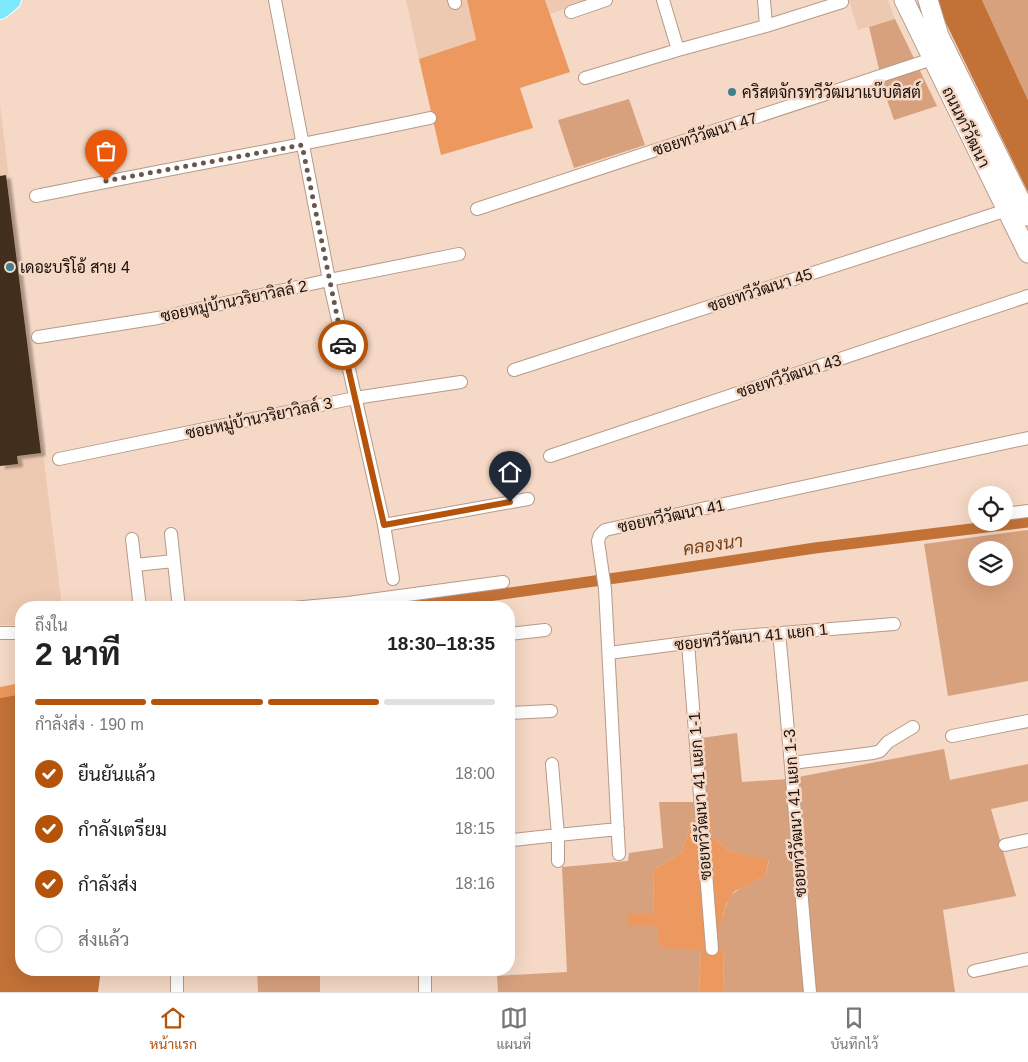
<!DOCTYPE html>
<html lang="th">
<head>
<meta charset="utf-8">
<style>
	:root { --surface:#fff; --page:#f2f2f2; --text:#222; --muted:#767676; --line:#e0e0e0; --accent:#b45309 }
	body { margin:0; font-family:Arial,Sarabun,sans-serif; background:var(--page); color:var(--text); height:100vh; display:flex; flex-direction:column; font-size:19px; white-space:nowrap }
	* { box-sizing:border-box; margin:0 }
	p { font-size:16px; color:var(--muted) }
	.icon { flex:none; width:28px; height:28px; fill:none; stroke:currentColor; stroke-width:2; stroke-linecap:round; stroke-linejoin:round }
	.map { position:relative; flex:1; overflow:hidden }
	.sheet { position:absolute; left:15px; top:601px; width:500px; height:375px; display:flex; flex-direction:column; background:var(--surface); border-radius:20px; box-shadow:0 5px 20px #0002 }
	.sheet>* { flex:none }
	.fabs { position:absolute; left:968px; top:486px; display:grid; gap:10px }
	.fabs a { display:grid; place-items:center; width:45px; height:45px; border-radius:50%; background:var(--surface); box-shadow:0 5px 20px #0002; font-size:25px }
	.pin { position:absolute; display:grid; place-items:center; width:42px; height:42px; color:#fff; margin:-51px -21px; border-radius:50% 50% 50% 0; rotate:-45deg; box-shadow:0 0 5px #0007 }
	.pin .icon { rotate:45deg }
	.courier { position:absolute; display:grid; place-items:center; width:50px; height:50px; margin:-25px; border:4px solid #b45309; border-radius:50%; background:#fff; color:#222; box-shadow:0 1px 6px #0007 }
	.head em { font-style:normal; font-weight:700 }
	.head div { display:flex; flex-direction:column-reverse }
	.head { display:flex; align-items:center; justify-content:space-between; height:85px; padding:0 20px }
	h1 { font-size:32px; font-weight:700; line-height:38px }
	.bar { display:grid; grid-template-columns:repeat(4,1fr); gap:8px 5px; align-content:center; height:60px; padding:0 20px }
	.bar i { height:6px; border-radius:4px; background:var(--line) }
	.bar .active { background:var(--accent) }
	.bar p { grid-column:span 4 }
	ol { padding:0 20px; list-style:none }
	li { display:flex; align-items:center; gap:15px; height:55px }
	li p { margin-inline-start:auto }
	li .icon { padding:5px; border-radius:50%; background:var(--accent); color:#fff; stroke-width:4 }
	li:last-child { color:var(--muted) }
	li i { width:28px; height:28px; border:2px solid var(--line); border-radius:50% }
	.dock { display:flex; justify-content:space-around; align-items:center; height:70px; border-top:1px solid var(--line); background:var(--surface); font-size:14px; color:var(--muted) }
	.dock a { display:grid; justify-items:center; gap:2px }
	.dock .active { color:var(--accent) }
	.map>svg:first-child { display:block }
	.built { fill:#edc9b2 }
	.green { fill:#d8a17d; fill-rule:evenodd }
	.forest { fill:#ec985e }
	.water { fill:#c37237 }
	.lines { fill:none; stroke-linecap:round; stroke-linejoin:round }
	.canal { stroke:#c37237; stroke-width:11 }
	.building { fill:#432d1e; filter:url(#shadow) }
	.minor-casing { stroke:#b69a88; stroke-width:14 }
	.secondary-casing { stroke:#b69a88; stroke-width:21 }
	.primary-casing { stroke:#fff; stroke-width:22 }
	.minor { stroke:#fff; stroke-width:12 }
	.secondary { stroke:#fff; stroke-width:19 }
	.primary { stroke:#7ee9fa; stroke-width:20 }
	.done { stroke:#67574c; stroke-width:5; stroke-dasharray:0 9 }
	.route { stroke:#b45309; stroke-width:6 }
	.poi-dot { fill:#3c818e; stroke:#f5d8c5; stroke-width:2 }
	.labels { text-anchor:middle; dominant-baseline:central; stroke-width:5; stroke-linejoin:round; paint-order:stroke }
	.poi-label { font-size:16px; fill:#1b110b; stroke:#f5d8c5; text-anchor:start }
	.street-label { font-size:16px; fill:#1b110b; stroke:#f5d8c5 }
	.water-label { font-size:18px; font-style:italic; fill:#774016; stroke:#f5d8c5 }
</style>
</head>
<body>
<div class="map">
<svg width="1028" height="992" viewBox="0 0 1028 992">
	<defs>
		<filter id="shadow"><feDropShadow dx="5" dy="3" stdDeviation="1" flood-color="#0004"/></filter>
	</defs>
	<rect width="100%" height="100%" fill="#f5d8c5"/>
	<!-- built -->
	<path class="built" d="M406 0H467L476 40 419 59Z
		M545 0H588L550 14Z
		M849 0H888L895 19 858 30Z
		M0 105 62 607 21 608V625H0Z"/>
	<!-- green -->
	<path class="green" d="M982 0H1028V100Z
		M895 19 937 106 894 120 885 94 869 27Z
		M629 99 645 145 574 168 558 120Z
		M1028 530V681L948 696 924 544ZM976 550H1004V578H976Z
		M737 733 742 782 788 779 944 749 950 780 1028 764V801L991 809 1016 896 943 910 955 992H724L723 949 701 951 699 992H498L497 976 567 972 562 867 628 861 629 853 663 848 659 802H705L701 738ZM709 808 712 836 729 851 769 861 765 876C742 888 728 889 723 917L629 914H653L654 869 682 853 691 822Z
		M257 970H320V992H258Z"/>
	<!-- forest -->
	<path class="forest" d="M467 0H545L570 72 520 88 533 128 441 155 419 59 476 40Z
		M21 683V694L0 698V687Z
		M710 807 712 836 729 851 769 860 765 876 735 891 726 904 719 930 702 950 723 949 724 992H699L701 950 659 947 658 926H628V914H653L654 869 682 853 691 822Z"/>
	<!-- water -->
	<path class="water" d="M937 0H982L1028 100V192L942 15Z
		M21 694V970H101L98 992H0V698Z"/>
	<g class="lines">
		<!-- canal -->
		<path class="canal" d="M403 608 637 575 815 548 1028 522"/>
	</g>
	<!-- building -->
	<path class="building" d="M6 175 41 453 17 456 18 464 0 466V176Z"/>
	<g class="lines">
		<!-- minor casing -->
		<g class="minor-casing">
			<path id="minor" d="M275 0 329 280 384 525 393 579
				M454 0 455 3
				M663 0 678 50 766 26 842 2
				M764 0 766 26
				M571 12 606 0
				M585 78 678 50
				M36 196C167 169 299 146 430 118
				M477 209 932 59
				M38 337 158 318 329 280 459 254
				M514 370 1007 210
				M550 456 1028 296
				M59 459 355 398 461 382
				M1004 514 1028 511
				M384 525 528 499
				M171 534 179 608
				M132 539 140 608
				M135 565 174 561
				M292 608 348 603 503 582
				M0 633H21
				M779 633C791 753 799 873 810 992
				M509 634 545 630
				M688 643 712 949
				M609 653 731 637 894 624
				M509 713 551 711
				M952 736 1028 721
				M792 763 873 753 880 751 888 742 913 727
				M552 764 558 835 618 829
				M513 840 558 835V861
				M1005 845 1028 840
				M619 854 605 589 598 541 600 535 605 530 1028 438
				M425 970V992
				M974 971 1028 959
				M177 992V970"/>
		</g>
		<!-- secondary casing -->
		<g class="secondary-casing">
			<path id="secondary" d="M904 0 1028 253
				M928 0 939 36 1028 216"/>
		</g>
		<!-- primary casing -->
		<g class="primary-casing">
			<path id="primary" d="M0 9 11 0"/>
		</g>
		<!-- minor -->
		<use href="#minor" class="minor"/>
		<!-- secondary -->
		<use href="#secondary" class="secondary"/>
		<!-- primary -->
		<use href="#primary" class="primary"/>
	</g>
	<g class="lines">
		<!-- done -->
		<path class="done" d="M106 181 302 145 343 345"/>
		<!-- route -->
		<path class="route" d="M343 345 384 525 510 502"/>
	</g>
	<!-- markers -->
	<g class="poi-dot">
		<circle cx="732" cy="92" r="5"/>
		<circle cx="10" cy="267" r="5"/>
	</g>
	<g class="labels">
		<!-- poi labels -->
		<g class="poi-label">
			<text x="742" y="92">คริสตจักรทวีวัฒนาแบ๊บติสต์</text>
			<text x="20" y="267">เดอะบริโอ้ สาย 4</text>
		</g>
		<!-- street labels -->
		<g class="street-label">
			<text transform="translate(966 127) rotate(64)">ถนนทวีวัฒนา</text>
			<text transform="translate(705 134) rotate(-18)">ซอยทวีวัฒนา 47</text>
			<text transform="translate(760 290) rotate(-18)">ซอยทวีวัฒนา 45</text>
			<text transform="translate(234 301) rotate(-12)">ซอยหมู่บ้านวริยาวิลล์ 2</text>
			<text transform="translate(789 376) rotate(-18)">ซอยทวีวัฒนา 43</text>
			<text transform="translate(259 418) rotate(-12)">ซอยหมู่บ้านวริยาวิลล์ 3</text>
			<text transform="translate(671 516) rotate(-12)">ซอยทวีวัฒนา 41</text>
			<text transform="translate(751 637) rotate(-6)">ซอยทวีวัฒนา 41 แยก 1</text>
			<text transform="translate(700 796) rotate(-94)">ซอยทวีวัฒนา 41 แยก 1-1</text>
			<text transform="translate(795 813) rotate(-94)">ซอยทวีวัฒนา 41 แยก 1-3</text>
		</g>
		<!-- water labels -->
		<g class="water-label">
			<text transform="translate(713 545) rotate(-8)">คลองนา</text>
		</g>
	</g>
</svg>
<div class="fabs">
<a><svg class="icon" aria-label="locate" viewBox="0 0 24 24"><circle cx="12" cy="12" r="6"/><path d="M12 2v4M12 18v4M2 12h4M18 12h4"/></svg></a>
<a><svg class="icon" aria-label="layers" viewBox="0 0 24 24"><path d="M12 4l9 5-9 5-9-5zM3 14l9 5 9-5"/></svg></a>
</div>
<div class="pin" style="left:106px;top:181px;background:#ea580c"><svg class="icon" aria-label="bag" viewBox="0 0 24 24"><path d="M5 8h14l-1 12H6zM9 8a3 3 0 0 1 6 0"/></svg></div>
<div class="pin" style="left:510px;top:502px;background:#1f2937"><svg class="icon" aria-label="home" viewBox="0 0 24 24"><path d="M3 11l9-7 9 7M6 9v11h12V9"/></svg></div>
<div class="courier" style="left:343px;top:345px"><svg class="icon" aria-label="car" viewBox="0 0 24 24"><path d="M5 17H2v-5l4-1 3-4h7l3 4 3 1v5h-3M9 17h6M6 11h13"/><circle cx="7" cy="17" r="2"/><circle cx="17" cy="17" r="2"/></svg></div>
<section class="sheet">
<div class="head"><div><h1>2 นาที</h1><p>ถึงใน</p></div><em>18:30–18:35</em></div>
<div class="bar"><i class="active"></i><i class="active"></i><i class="active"></i><i></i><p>กำลังส่ง · 190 m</p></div>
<ol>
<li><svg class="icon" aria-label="check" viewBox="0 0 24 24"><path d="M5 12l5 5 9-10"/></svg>ยืนยันแล้ว<p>18:00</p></li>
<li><svg class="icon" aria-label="check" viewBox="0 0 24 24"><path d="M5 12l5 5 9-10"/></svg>กำลังเตรียม<p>18:15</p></li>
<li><svg class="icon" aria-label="check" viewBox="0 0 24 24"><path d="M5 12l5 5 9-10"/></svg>กำลังส่ง<p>18:16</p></li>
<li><i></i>ส่งแล้ว</li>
</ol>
</section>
</div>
<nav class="dock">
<a class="active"><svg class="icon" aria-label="home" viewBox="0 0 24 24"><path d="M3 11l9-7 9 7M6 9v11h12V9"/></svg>หน้าแรก</a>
<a><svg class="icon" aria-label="map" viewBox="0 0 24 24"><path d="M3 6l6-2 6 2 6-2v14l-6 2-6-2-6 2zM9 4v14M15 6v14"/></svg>แผนที่</a>
<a><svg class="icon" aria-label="saved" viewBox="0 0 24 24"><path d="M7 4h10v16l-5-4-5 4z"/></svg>บันทึกไว้</a>
</nav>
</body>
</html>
